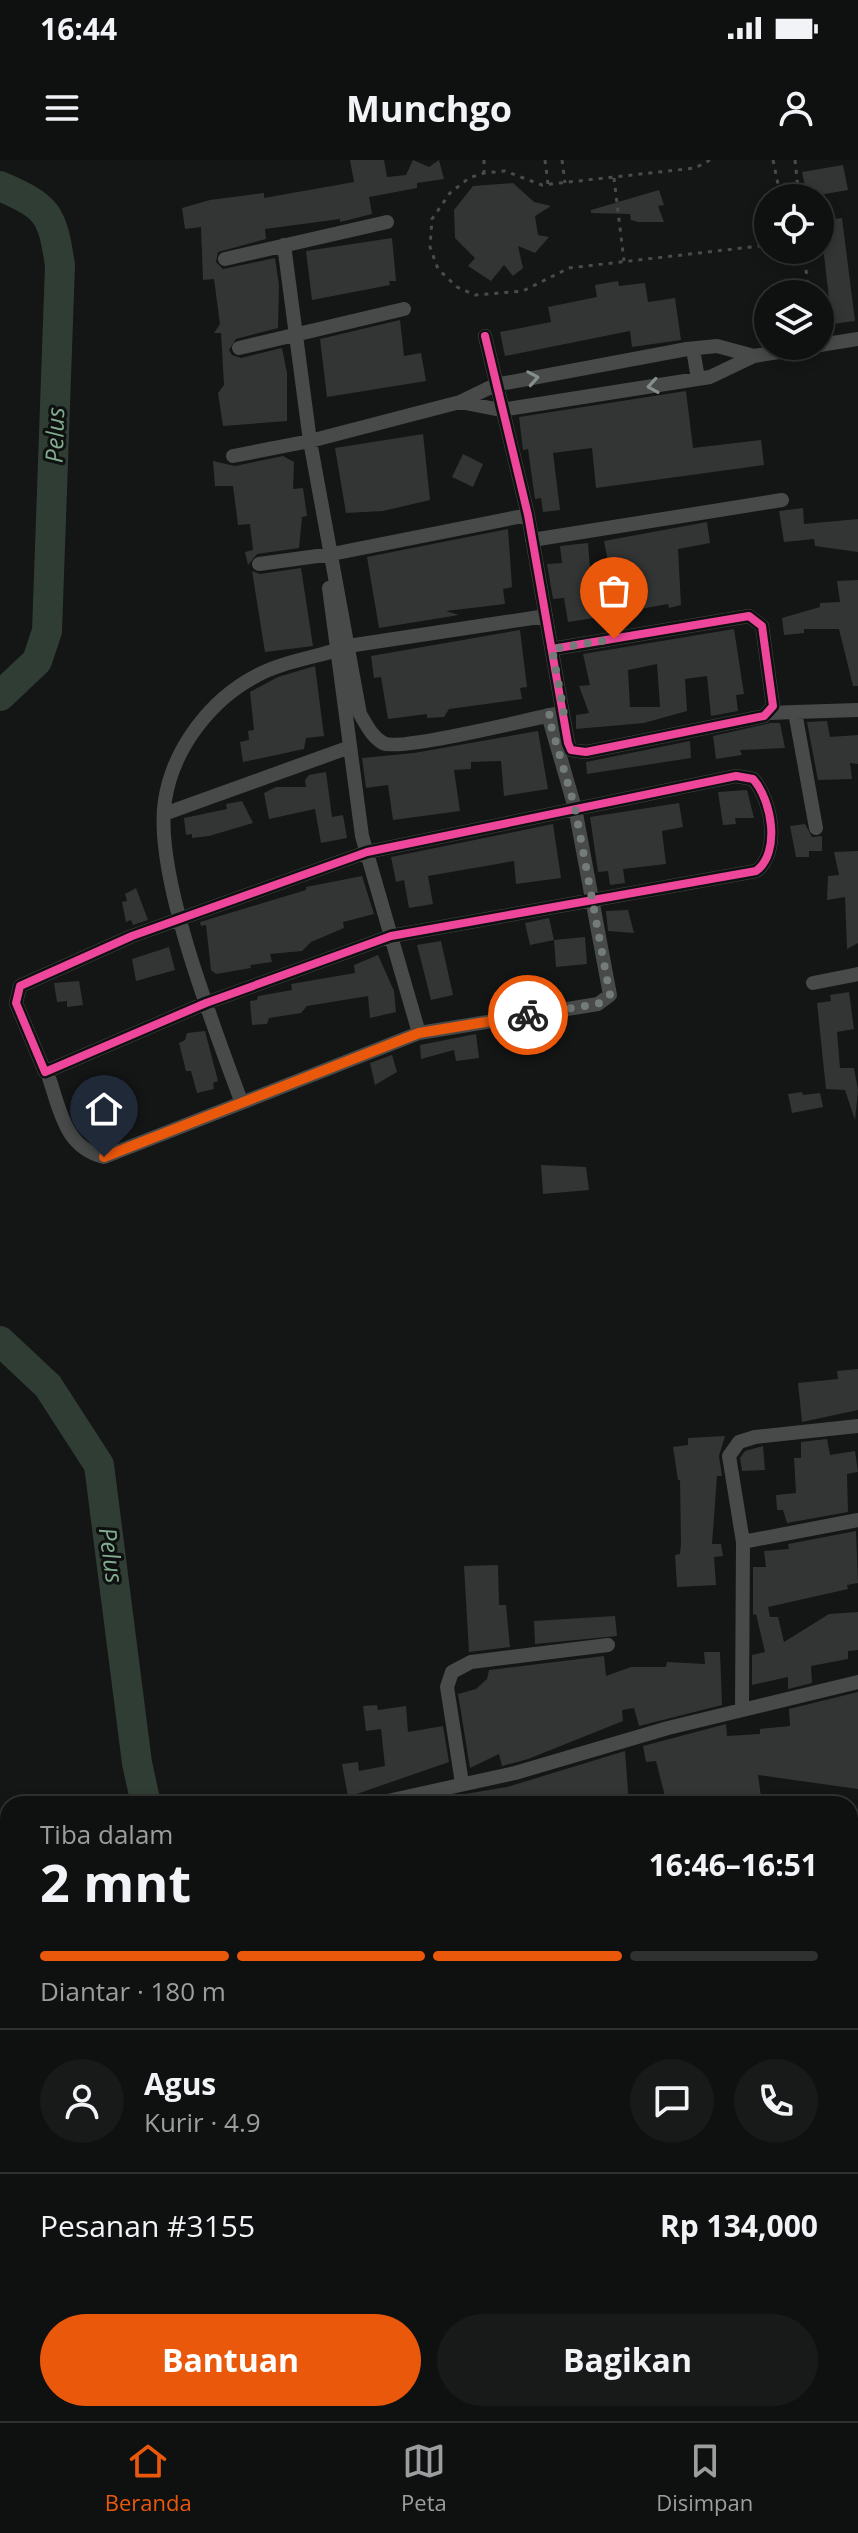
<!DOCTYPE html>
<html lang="id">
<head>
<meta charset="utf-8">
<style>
	:root { --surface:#0f1010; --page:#181919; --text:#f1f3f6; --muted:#9b9d9f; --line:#2f3030; --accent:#ea580c }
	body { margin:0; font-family:"Open Sans",sans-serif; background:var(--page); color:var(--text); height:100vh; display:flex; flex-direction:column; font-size:30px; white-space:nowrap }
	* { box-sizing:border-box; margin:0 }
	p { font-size:26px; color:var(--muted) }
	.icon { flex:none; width:44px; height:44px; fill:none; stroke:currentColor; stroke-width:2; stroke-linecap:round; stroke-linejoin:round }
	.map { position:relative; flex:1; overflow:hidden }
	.drawer { position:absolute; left:0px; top:1636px; width:858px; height:626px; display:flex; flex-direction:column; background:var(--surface); border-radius:24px 24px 0 0; box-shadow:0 4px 12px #0003,0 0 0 2px var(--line) }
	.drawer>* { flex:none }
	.controls { position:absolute; left:754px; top:24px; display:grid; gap:16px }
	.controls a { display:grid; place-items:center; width:80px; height:80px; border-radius:50%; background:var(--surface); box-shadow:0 4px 12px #0003,0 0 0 2px var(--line); font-size:40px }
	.pin { position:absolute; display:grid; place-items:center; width:68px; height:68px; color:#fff; margin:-82px -34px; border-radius:50% 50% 50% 0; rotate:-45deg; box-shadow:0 0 8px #0007 }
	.pin .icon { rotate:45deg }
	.courier { position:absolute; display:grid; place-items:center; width:80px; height:80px; margin:-40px; border:6px solid #ea580c; border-radius:50%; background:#fff; color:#222; box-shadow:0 2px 10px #0007 }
	.headline em { font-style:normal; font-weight:700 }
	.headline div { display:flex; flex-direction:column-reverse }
	.headline { display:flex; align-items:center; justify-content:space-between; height:136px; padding:0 40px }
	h1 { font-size:52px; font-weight:700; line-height:60px }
	.bar { display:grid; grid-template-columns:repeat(4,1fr); gap:12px 8px; align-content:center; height:96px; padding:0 40px }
	.bar i { height:10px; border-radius:6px; background:var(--line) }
	.bar .current { background:var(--accent) }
	.bar p { grid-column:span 4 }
	.line { display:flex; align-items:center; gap:20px; padding:0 40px; border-top:2px solid var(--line) }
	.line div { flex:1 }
	.round { display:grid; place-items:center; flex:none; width:84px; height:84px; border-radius:42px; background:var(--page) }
	.cta { display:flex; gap:16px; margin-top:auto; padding:16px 40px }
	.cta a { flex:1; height:92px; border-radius:48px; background:var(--accent); color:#fff; font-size:32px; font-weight:700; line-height:92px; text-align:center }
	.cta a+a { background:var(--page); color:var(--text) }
	.status { display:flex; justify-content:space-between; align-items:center; height:56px; padding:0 40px; background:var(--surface); direction:ltr }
	.status svg { height:22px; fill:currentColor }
	header { display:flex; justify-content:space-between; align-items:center; height:104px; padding:0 40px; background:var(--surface); font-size:36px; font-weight:700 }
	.menu { display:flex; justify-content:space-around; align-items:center; height:112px; border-top:2px solid var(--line); background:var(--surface); font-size:22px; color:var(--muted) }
	.menu a { display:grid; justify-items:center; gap:4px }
	.menu .current { color:var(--accent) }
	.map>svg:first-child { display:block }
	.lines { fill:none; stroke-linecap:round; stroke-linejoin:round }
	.river { stroke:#2f3d35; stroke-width:30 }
	.building { fill:#333535; fill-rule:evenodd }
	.path { stroke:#494c4b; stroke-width:3; stroke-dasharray:4 6; stroke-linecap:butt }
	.minor { stroke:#474a49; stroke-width:14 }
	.cycleway-casing { stroke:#0f1010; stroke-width:13 }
	.cycleway { stroke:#ed469a; stroke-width:8 }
	.oneway { stroke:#858f8b }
	.done { stroke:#747c79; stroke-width:8; stroke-dasharray:0 14.4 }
	.route { stroke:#ea580c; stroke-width:10 }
	.labels { text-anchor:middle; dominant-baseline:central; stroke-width:6; stroke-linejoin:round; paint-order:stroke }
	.water-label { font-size:24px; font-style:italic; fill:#81ac90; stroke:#0f1010 }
</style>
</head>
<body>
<div class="status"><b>16:44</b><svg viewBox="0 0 49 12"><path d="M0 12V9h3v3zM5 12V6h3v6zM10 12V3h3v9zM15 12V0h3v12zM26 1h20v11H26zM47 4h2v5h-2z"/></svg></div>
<header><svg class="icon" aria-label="menu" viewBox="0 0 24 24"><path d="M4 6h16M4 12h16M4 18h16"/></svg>Munchgo<svg class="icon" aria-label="person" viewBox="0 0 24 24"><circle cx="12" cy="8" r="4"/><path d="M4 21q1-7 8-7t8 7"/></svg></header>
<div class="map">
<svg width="858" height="2261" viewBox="0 0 858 2261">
	<rect width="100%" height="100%" fill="#141515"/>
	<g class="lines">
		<!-- river -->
		<path class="river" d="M0 26C48 47 52 53 60 105L47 471 37 501 0 536
			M0 1181 48 1226 99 1305 137 1603 146 1644
			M0 2133 8 2132"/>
	</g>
	<!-- building -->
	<path class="building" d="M350 0H384L387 17 406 15 413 0 429 7 439 0 444 19 417 23V28L369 37 372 54 340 62V59L265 69 266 79 218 92 216 102 223 109 275 98 279 125 278 168 236 179 229 190 232 195 241 198 282 188 287 213V261L223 266 218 233 224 225 221 173H214L220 164 214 119 203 120 201 67 185 69 182 48 210 40 264 33V38L354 22Z
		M843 5 848 30 807 37 802 12Z
		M513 23 534 42 551 46 535 56 538 75 549 77 535 93 518 86 523 108 513 116 504 105 491 121 468 106 475 98 455 78 454 50 473 26Z
		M659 30 664 45 658 46 664 62H638L631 60 630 54 591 53V50Z
		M842 58 855 161 832 164 820 61Z
		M392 78 396 121H389L390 125 312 140 306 91Z
		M618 121 619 126 645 123 648 142 675 138 681 180 632 187 630 171 505 196 500 172 551 162 548 147 597 137 595 125Z
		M400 160 404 196 421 193 426 221 327 237 320 179Z
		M686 231 693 288 761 280 764 305 596 328 592 288 553 293 560 350 543 352 541 338 535 339 528 289 523 290 519 257Z
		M423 274 430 340 383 351 346 353 335 288Z
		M463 294 483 304 473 327 452 317Z
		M283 296 294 302 293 329 303 328 307 356 302 357 299 388 257 394 248 405 245 392 253 390 250 364 238 365 233 326H215L213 301 235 306Z
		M803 348 804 364 858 359V392L815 386 814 379 784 382 779 351Z
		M707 362 710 383 678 389 681 445 669 448 668 444 618 453 604 381Z
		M508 369 512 427 503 429 505 444 446 451 459 455 379 468 367 397Z
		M588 383 594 458 568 462 564 438 553 439 547 404 562 403 560 386Z
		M301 408 313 486 265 492 252 411 260 414Z
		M858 420V526H853L839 469H804V473L784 475 782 458 820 447V443L840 442 837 421Z
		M734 469 744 534 736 535 738 551 711 556 707 516 685 519 687 551 644 563 576 569V555L589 553 579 526 590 525 583 494ZM657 504 660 547H630L628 510Z
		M520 470 527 527 520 528 522 539 449 549 444 557 427 558V554L388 559 381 517 374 518 371 496Z
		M315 506 324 576 306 578 304 589 243 602 240 582 249 580 248 571 254 570 250 532 278 517Z
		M827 561 830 577 858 575V604L850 603 852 619 818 620 807 562Z
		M771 563H780L785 588 740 590 742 595 716 599 713 576Z
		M538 571 548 629 504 636 501 601 471 602V609L454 610 460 651 393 660 388 625 366 628 362 598 414 593Z
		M690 581 691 598 587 614 586 602Z
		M326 612 332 657 343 655 347 678 321 683 315 649 269 659 264 633 276 627H306L305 620 309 615Z
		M747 630 754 658H735L736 664 723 665 718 632Z
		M242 641 253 663 209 676 192 678V674L186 675 184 658 227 649 226 644Z
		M679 643 683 667 662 671 666 704 623 709 625 723 610 725 608 711 598 712 590 657Z
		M553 664 561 718 516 724 514 701 428 716 433 744 409 748 404 720 396 722 391 697Z
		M805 664 812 677 822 676V691H809V697H796L790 666Z
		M858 691V783L847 789 845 737 827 740 828 716 839 715 834 692Z
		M362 716 374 754 343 762 344 768 311 782 302 791 270 794 272 802 250 805 251 808 216 814 211 810 206 765 201 766 200 762 306 730V727Z
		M136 728 148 760 133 765 131 760 126 762 122 742 127 741 125 734Z
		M628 750 634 773 608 771 606 751Z
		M549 758 554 780 530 785 525 763Z
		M585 777 587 804 556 807 554 780Z
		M441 781 453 835 431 840 417 785Z
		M169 787 175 810 136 821 132 799Z
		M378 795 394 831 396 852 370 858 368 836 307 846 301 853 269 858 267 864 252 865 250 841 257 840 258 836 292 830 291 824 355 813 354 805Z
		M79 821 83 845 67 847V841L57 842 54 823Z
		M849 832 854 869 837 872 840 908H854L858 930 855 960 845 930 826 929 817 843 831 841 830 835Z
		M205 871 218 921 213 923 214 929 197 933 191 911H186L179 883 185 880 187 873Z
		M476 874 479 898 456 901 454 890 421 899 420 885Z
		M392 895 397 912 375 925 370 903Z
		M802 932 803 935 820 933 823 947 792 953 788 934Z
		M541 1005 586 1007 589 1030 543 1034Z
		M858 1209V1250L802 1262 798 1223 838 1219 837 1211Z
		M725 1276 719 1296 722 1316H717L712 1384H721L723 1396 714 1397 716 1425 677 1427 675 1395 680 1394 681 1384 680 1320H678L673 1287 688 1285V1278Z
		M827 1279 830 1295 855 1291 858 1312 847 1314 848 1352 787 1363 783 1350H777L776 1335 796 1333 794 1298H801V1282Z
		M763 1286 765 1310 742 1311 740 1298 745 1291Z
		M856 1371 858 1423 847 1425 848 1429 768 1447 770 1457H778L784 1482 829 1454 858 1452V1490L848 1491V1499L811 1506 812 1523 788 1529V1517L752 1525V1495L765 1492 756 1454 753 1455V1407H766L764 1391 789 1389 788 1384Z
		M498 1405 499 1445H506L510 1487 469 1492 464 1406Z
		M615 1456 617 1476 535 1484 534 1461Z
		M704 1492H720L722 1545 639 1566 634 1548 622 1550 623 1561 528 1599 502 1606 499 1594 470 1608 458 1534 476 1529 487 1519 489 1510 604 1496 606 1516 631 1507H666L667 1502 705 1504Z
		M858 1532V1629L758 1615 762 1644H742V1639L727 1644H667L656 1601 646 1602 643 1586 726 1564 727 1576 760 1574V1569L790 1566 789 1549Z
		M377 1545 378 1550 406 1546 408 1572 443 1566 449 1602 348 1637 342 1604 358 1602 359 1611 385 1606 381 1569 366 1571 363 1546Z
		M625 1591 629 1644H467L465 1634 507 1627Z"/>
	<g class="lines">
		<!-- path -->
		<path class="path" d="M484 0V12
			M545 0 548 24
			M562 0 565 23
			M710 0 695 8 542 25 505 11 484 13 469 18 450 33 432 59 430 87 438 109 457 127 475 135 523 131 569 108 768 85
			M773 0 778 24 797 25
			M795 0 799 38
			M614 18 624 101
			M804 90 808 129"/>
		<!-- minor -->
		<path class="minor" d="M284 85 310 281 360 554C366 564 372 577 383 583 399 592 529 559 556 554
			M225 99 387 62
			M485 176 528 355 568 583 571 590 586 592 764 556 773 546 762 466 749 456 552 489
			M820 185 858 179
			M239 188 404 149
			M693 189 698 219
			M460 242 501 250 710 217 754 196 817 186
			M233 296 310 281 460 242 495 225 687 189 717 186 754 196
			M532 380 782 340
			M259 404 332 394 528 355
			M329 428 362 676 419 873
			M348 486 546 456
			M795 552 858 550
			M770 553 795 552 816 668
			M736 616 753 619C772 640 781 693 756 711L391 776 206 843 45 912 16 843 20 826 132 776 367 692Z
			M164 654 350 587
			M813 823 858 814
			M47 912C60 947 63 987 104 997L419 873 598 844 610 835 575 648 548 555
			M241 941C215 869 153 714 165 640 173 589 210 540 256 516 279 503 311 498 337 490
			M743 1382 858 1360
			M742 1550 743 1382 729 1296 739 1282 755 1277 858 1266
			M462 1623 447 1527 452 1512 471 1502 608 1485
			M374 1644 515 1613 668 1568 858 1522
			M850 1720 858 1718"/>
		<!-- cycleway casing -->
		<g class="cycleway-casing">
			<path id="cycleway" d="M485 176 528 355 568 583 571 590 586 592 764 556 773 546 762 466 749 456 552 489
				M736 616 753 619C772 640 781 693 756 711L391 776 206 843 45 912 16 843 20 826 132 776 367 692Z"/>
		</g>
		<!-- cycleway -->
		<use href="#cycleway" class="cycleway"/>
	</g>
	<!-- one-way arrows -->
	<defs><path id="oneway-chevron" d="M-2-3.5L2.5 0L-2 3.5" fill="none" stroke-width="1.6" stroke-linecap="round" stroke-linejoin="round" transform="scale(2)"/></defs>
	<g class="oneway">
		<use href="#oneway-chevron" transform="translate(533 218) rotate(-10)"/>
		<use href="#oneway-chevron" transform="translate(653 226) rotate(171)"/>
	</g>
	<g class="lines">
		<!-- done -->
		<path class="done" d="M528 855 598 844 610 835 575 648 548 555 564 552 552 489 614 479"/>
		<!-- route -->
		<path class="route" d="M104 997 419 873 528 855"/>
	</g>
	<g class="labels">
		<!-- water labels -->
		<g class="water-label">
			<text transform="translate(54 275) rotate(-88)">Pelus</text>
			<text transform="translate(112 1395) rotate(82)">Pelus</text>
		</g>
	</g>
</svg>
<div class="controls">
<a><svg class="icon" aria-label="locate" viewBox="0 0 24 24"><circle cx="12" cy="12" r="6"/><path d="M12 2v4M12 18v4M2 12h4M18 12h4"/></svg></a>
<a><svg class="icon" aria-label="layers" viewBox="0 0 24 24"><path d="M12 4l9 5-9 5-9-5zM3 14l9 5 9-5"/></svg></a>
</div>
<div class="pin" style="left:614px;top:479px;background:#ea580c"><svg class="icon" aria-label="bag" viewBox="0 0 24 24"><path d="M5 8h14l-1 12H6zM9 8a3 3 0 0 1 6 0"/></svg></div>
<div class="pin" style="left:104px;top:997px;background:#1f2937"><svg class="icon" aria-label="home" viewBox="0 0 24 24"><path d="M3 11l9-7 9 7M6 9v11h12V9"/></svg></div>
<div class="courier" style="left:528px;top:855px"><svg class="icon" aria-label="bike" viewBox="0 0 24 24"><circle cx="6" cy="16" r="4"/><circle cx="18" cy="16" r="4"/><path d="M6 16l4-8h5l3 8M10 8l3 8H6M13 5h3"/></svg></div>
<section class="drawer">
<div class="headline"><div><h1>2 mnt</h1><p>Tiba dalam</p></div><em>16:46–16:51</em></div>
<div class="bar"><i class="current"></i><i class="current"></i><i class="current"></i><i></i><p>Diantar · 180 m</p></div>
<div class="line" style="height:144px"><a class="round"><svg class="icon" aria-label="person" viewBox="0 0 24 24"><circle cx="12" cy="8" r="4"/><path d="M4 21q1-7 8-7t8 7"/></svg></a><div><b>Agus</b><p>Kurir · 4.9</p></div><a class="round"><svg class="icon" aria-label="chat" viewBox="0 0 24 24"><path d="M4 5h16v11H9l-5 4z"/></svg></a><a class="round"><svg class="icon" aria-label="phone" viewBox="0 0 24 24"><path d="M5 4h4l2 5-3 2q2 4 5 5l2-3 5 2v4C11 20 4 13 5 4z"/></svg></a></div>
<div class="line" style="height:104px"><div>Pesanan #3155</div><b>Rp 134,000</b></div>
<div class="cta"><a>Bantuan</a><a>Bagikan</a></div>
</section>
</div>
<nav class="menu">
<a class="current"><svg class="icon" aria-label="home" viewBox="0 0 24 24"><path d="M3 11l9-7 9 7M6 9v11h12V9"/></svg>Beranda</a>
<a><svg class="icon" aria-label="map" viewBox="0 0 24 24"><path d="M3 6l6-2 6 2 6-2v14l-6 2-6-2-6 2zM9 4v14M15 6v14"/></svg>Peta</a>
<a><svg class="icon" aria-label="saved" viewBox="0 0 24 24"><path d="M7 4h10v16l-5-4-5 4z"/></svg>Disimpan</a>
</nav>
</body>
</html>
